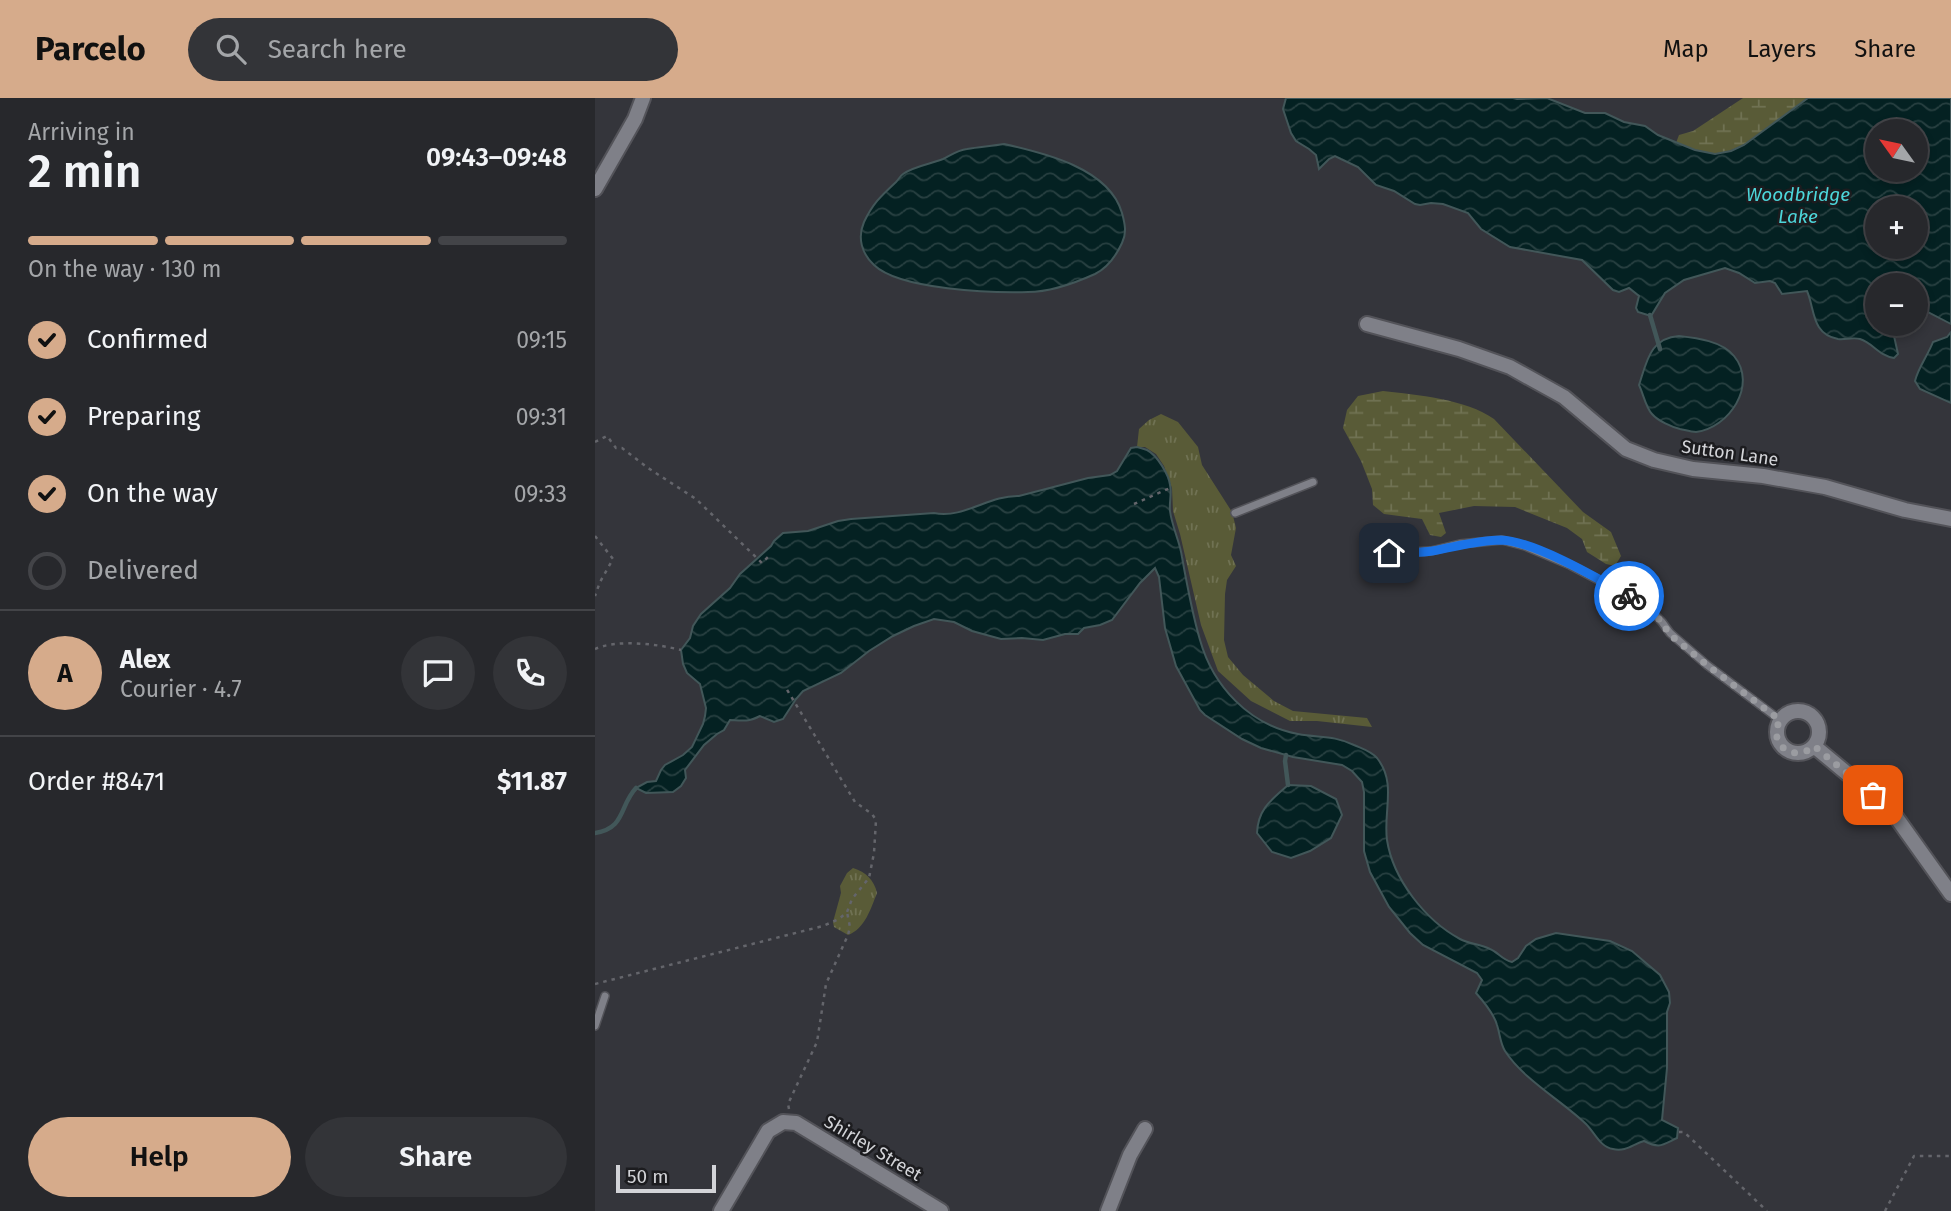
<!DOCTYPE html>
<html lang="en">
<head>
<meta charset="utf-8">
<style>
	:root { --surface:#27282c; --page:#333438; --text:#f1f3f6; --muted:#a4a6a9; --line:#434448; --accent:#d6ab8b }
	body { margin:0; font-family:"Fira Sans",sans-serif; background:var(--page); color:var(--text); height:100vh; display:flex; flex-direction:column; font-size:26px; white-space:nowrap }
	* { box-sizing:border-box; margin:0 }
	p { font-size:23px; color:var(--muted) }
	.icon { flex:none; width:38px; height:38px; fill:none; stroke:currentColor; stroke-width:2; stroke-linecap:round; stroke-linejoin:round }
	.map { position:relative; flex:1; overflow:hidden }
	.side { display:flex; flex-direction:column; background:var(--surface); width:595px }
	.side>* { flex:none }
	.needle { width:46px; rotate:303deg }
	.tools { position:absolute; left:1270px; top:21px; display:grid; gap:14px }
	.tools a { display:grid; place-items:center; width:63px; height:63px; border-radius:50%; background:var(--surface); box-shadow:0 4px 10px #0003,0 0 0 2px var(--line); font-size:35px }
	.scale { position:absolute; left:21px; bottom:18px; width:100px; box-sizing:border-box; padding-left:7px; border:4px solid #d3d4d8; border-top:0; font-size:19px; line-height:24px; white-space:nowrap; color:#d3d4d8; -webkit-text-stroke:5px #1c1c1f; paint-order:stroke }
	.pin { position:absolute; display:grid; place-items:center; width:60px; height:60px; color:#fff; margin:-30px; border-radius:14px; box-shadow:0 4px 10px #0006 }
	.courier { position:absolute; display:grid; place-items:center; width:70px; height:70px; margin:-35px; border:5px solid #1a73e8; border-radius:50%; background:#fff; color:#222; box-shadow:0 2px 9px #0007 }
	.headline em { font-style:normal; font-weight:600 }
	.headline div { display:flex; flex-direction:column-reverse }
	.headline { display:flex; align-items:center; justify-content:space-between; height:119px; padding:0 28px }
	h1 { font-size:46px; font-weight:600; line-height:52px }
	.bar { display:grid; grid-template-columns:repeat(4,1fr); gap:10px 7px; align-content:center; height:84px; padding:0 28px }
	.bar i { height:9px; border-radius:5px; background:var(--line) }
	.bar .active { background:var(--accent) }
	.bar p { grid-column:span 4 }
	.line { display:flex; align-items:center; gap:18px; padding:0 28px; border-top:2px solid var(--line) }
	.line div { flex:1 }
	.round { display:grid; place-items:center; flex:none; width:74px; height:74px; border-radius:37px; background:var(--page) }
	ol { padding:0 28px; list-style:none }
	li { display:flex; align-items:center; gap:21px; height:77px }
	li p { margin-inline-start:auto }
	li .icon { padding:7px; border-radius:50%; background:var(--accent); color:#111; stroke-width:4 }
	li:last-child { color:var(--muted) }
	li i { width:38px; height:38px; border:4px solid var(--line); border-radius:50% }
	.primary-button { display:flex; gap:14px; margin-top:auto; padding:14px 28px }
	.primary-button a { flex:1; height:80px; border-radius:42px; background:var(--accent); color:#111; font-size:28px; font-weight:600; line-height:80px; text-align:center }
	.primary-button a+a { background:var(--page); color:var(--text) }
	header { display:flex; align-items:center; gap:42px; box-sizing:border-box; height:98px; padding:0 35px; background:var(--accent); color:#111 }
	header strong { font-size:33px }
	nav { display:flex; gap:38px; margin-inline-start:auto; font-size:24px }
	.search { width:490px; height:63px; background:var(--page); display:flex; align-items:center; gap:18px; box-sizing:border-box; padding:0 24px; border-radius:38px; color:var(--muted); font-size:26px }
	main { display:flex; flex:1; min-height:0 }
	.map>svg:first-child { display:block }
	.grass { fill:url(#grass-tufts) }
	.wetland { fill:url(#wetland-marsh) }
	.water { fill:url(#water-waves); stroke:#425759; stroke-width:2; fill-rule:evenodd }
	.lines { fill:none; stroke-linecap:round; stroke-linejoin:round }
	.stream { stroke:#425759; stroke-width:4.5 }
	.lane-casing { stroke:#535359; stroke-width:10 }
	.street-casing { stroke:#535359; stroke-width:18 }
	.path { stroke:#64656b; stroke-width:2.5; stroke-dasharray:3.5 5; stroke-linecap:butt }
	.lane { stroke:#7f8088; stroke-width:7 }
	.street { stroke:#7f8088; stroke-width:14 }
	.done { stroke:#9b9ca1; stroke-width:7; stroke-dasharray:0 12.6 }
	.route { stroke:#1a73e8; stroke-width:9 }
	.labels { text-anchor:middle; dominant-baseline:central; stroke-width:5; stroke-linejoin:round; paint-order:stroke }
	.street-label { font-size:18px; fill:#d3d4d8; stroke:#1c1c1f }
	.water-label { font-size:19px; font-style:italic; fill:#4cd6da; stroke:#1c1c1f }
</style>
</head>
<body>
<header>
<strong>Parcelo</strong>
<div class="search"><svg class="icon" aria-label="search" viewBox="0 0 24 24"><circle cx="10" cy="10" r="6"/><path d="M15 15l6 6"/></svg>Search here</div>
<nav><a>Map</a><a>Layers</a><a>Share</a></nav>
</header>
<main>
<section class="side">
<div class="headline"><div><h1>2 min</h1><p>Arriving in</p></div><em>09:43–09:48</em></div>
<div class="bar"><i class="active"></i><i class="active"></i><i class="active"></i><i></i><p>On the way · 130 m</p></div>
<ol>
<li><svg class="icon" aria-label="check" viewBox="0 0 24 24"><path d="M5 12l5 5 9-10"/></svg>Confirmed<p>09:15</p></li>
<li><svg class="icon" aria-label="check" viewBox="0 0 24 24"><path d="M5 12l5 5 9-10"/></svg>Preparing<p>09:31</p></li>
<li><svg class="icon" aria-label="check" viewBox="0 0 24 24"><path d="M5 12l5 5 9-10"/></svg>On the way<p>09:33</p></li>
<li><i></i>Delivered</li>
</ol>
<div class="line" style="height:126px"><b class="round" style="background:var(--accent);color:#111">A</b><div><b>Alex</b><p>Courier · 4.7</p></div><a class="round"><svg class="icon" aria-label="chat" viewBox="0 0 24 24"><path d="M4 5h16v11H9l-5 4z"/></svg></a><a class="round"><svg class="icon" aria-label="phone" viewBox="0 0 24 24"><path d="M5 4h4l2 5-3 2q2 4 5 5l2-3 5 2v4C11 20 4 13 5 4z"/></svg></a></div>
<div class="line" style="height:91px"><div>Order #8471</div><b>$11.87</b></div>
<div class="primary-button"><a>Help</a><a>Share</a></div>
</section>
<div class="map">
<svg width="1356" height="1113" viewBox="0 0 1356 1113">
	<defs>
		<pattern id="grass-tufts" width="24" height="20" patternUnits="userSpaceOnUse" patternTransform="scale(1.75)"><rect width="24" height="20" fill="#595b37"/><path d="M3 7l-1-3M5 7V3M7 7l1-3M15 17l-1-3M17 17v-4M19 17l1-3" fill="none" stroke="#707253"/></pattern>
		<pattern id="wetland-marsh" width="20" height="14" patternUnits="userSpaceOnUse" patternTransform="scale(1.75)"><rect width="20" height="14" fill="#595b37"/><path d="M1 5h8M5 5V1M11 12h8M15 12V8" fill="none" stroke="#707253"/></pattern>
		<pattern id="water-waves" width="16" height="10" patternUnits="userSpaceOnUse" patternTransform="scale(1.75)"><rect width="16" height="10" fill="#042122"/><path d="M0 5q4-4 8 0t8 0" fill="none" stroke="#284041"/></pattern>
	</defs>
	<rect width="100%" height="100%" fill="#34353b"/>
	<!-- grass -->
	<path class="grass" d="M566 316 583 324 603 349 607 367 637 414 641 430 636 457 641 468 632 482 630 496 629 542 633 559 648 577 679 603 698 613 772 620 777 629 722 623H695L656 603 623 573 606 527 585 436 578 413 577 390 569 368 561 356 550 349H542L544 331 554 322Z
		M258 770C271 774 279 782 282 795 276 810 270 831 253 837L239 829 238 824 246 795 245 788 252 775Z"/>
	<!-- wetland -->
	<path class="wetland" d="M1148 0H1213C1192 17 1144 57 1118 56 1105 56 1093 49 1081 45L1084 37 1098 33Z
		M788 293C822 297 871 301 899 321L988 414 1016 434 1026 458 1020 468 1011 466 992 454 987 441 972 430 920 409 879 408 844 415 851 435 846 439 835 437 827 421 789 416 778 407 777 391 766 363 748 330 752 312 763 298Z"/>
	<!-- water -->
	<path class="water" d="M691 0H918L922 1 952 0 990 15H1010L1029 24 1050 28 1063 37 1100 52 1120 56 1136 53 1149 47 1213 0H1356V226L1321 208V187H1283V226H1300L1299 238 1303 256 1299 260C1284 258 1278 245 1265 241 1258 239 1250 242 1243 241 1216 236 1220 211 1212 193L1187 196 1180 185 1175 183 1160 185 1144 175 1130 170 1089 182 1070 195 1056 218 1043 214 1041 210 1044 198 1034 190 1024 194 1018 192 987 162 915 149 886 131 873 115 848 106 836 105 825 107 820 106 799 93 781 87 763 69 746 61 740 58 734 61 724 71 721 57 714 51 701 43 696 35 688 11ZM1283 33H1321V72H1283ZM1283 110H1321V149H1283Z
		M409 46C449 55 514 70 527 115 530 126 532 135 527 145 521 158 512 170 500 176 480 185 456 194 433 194 398 195 305 192 279 167 267 156 262 140 269 124 278 105 286 98 301 84 304 81 305 78 308 76 319 68 336 66 348 61 356 57 363 52 372 51 384 49 397 48 409 46Z
		M1356 234V305L1325 291 1320 283C1323 270 1333 257 1338 244L1352 239Z
		M1084 238C1102 240 1127 243 1139 258 1163 287 1134 330 1101 334 1096 334 1090 332 1085 331 1077 329 1063 323 1057 316 1051 310 1048 295 1044 287 1052 263 1055 240 1084 238Z
		M542 349C546 350 549 351 552 352 562 357 574 377 575 387 577 395 574 405 575 413 577 429 585 444 587 459 592 487 597 515 605 542 618 588 654 627 703 636 725 640 738 637 759 647 768 651 776 653 782 660 802 685 788 713 792 742 798 781 830 822 865 841 874 846 885 846 895 851 903 854 907 862 917 864L923 860 931 848 941 841 961 835 1015 843 1037 853 1065 877 1074 894 1075 905 1072 914V970L1067 1022 1083 1030 1082 1040C1067 1047 1065 1051 1049 1043 1038 1046 1031 1054 1018 1051 1005 1049 1000 1035 991 1026 967 1003 928 981 910 953 905 945 905 936 902 927 899 916 889 904 881 895L887 882 882 875 828 847 815 835 794 809 775 774 769 753V694L767 684 757 673 747 667 698 659 666 650 647 641 610 617 605 612 581 568 570 530 564 479 560 470 545 485 517 522 505 527 489 530 483 536H470L448 542 427 540 406 541 377 533 359 524 339 521 319 528 298 538 274 553 246 575 208 593 201 601 188 621 179 624 165 618C151 625 149 622 135 622L129 632 122 636 109 647 90 672 91 680 86 688 78 694 51 695 41 690 52 684 61 683 66 672 70 667 88 657 97 649 108 626 110 618 111 610 105 586 92 575 88 566 86 552 95 540 98 528 106 516 135 490 145 476 176 448 179 443 188 435 213 433 243 423 256 421 339 415C369 421 394 397 424 398L493 380 515 377 522 373 536 350Z
		M693 687 716 688 741 701 747 717 736 740 715 753 696 760 677 754 662 735C663 711 676 702 693 687Z"/>
	<g class="lines">
		<!-- stream -->
		<path class="stream" d="M1055 217 1065 251
			M691 657 690 663 693 687
			M0 735C31 730 24 708 41 690"/>
		<!-- lane casing -->
		<g class="lane-casing">
			<path id="lane" d="M640 415 718 384
				M774 456 836 453 865 446 907 442 930 448 975 467 1040 501 1055 512 1067 524 1075 535 1112 567 1185 622
				M0 928 10 898"/>
		</g>
		<!-- street casing -->
		<g class="street-casing">
			<path id="street" d="M0 91 40 21 48 0
				M772 226 864 251 915 269 969 299 1031 351 1059 362 1098 371 1168 378 1230 389 1310 412 1356 421
				M1182 634a21 21 0 1 1 42 0a21 21 0 1 1-42 0Z
				M1219 648 1278 697 1301 719 1356 796
				M126 1113 173 1033 188 1024 201 1025 346 1113
				M513 1113 535 1057 550 1031"/>
		</g>
		<!-- path -->
		<path class="path" d="M0 344 12 338 21 350H27L53 370 101 401 167 465 173 459
			M539 406 575 390
			M0 438 18 461 5 484 0 498
			M0 551C22 541 63 546 86 552
			M0 886 228 828 244 821 252 814 257 801 274 780 279 755 281 722 277 716 260 704 191 590
			M194 1011 193 1006 222 944 231 886 253 837 255 829 252 814
			M1084 1034H1089L1172 1113
			M1290 1113 1319 1058H1356"/>
		<!-- lane -->
		<use href="#lane" class="lane"/>
		<!-- street -->
		<use href="#street" class="street"/>
	</g>
	<g class="lines">
		<!-- done -->
		<path class="done" d="M1034 498 1055 512 1067 524 1074 536 1112 567 1185 622C1172 646 1198 666 1219 648L1278 697"/>
		<!-- route -->
		<path class="route" d="M794 455C808 455 823 455 837 453 860 449 883 442 906 442 939 443 1004 481 1034 498"/>
	</g>
	<g class="labels">
		<!-- street labels -->
		<g class="street-label">
			<text transform="translate(1135 355) rotate(8)">Sutton Lane</text>
			<text transform="translate(278 1050) rotate(31)">Shirley Street</text>
		</g>
		<!-- water labels -->
		<g class="water-label">
			<text x="1203" y="96">Woodbridge<tspan x="1203" dy="22">Lake</tspan></text>
		</g>
	</g>
</svg>
<div class="tools">
<a><svg class="needle" viewBox="-14 -14 28 28"><path d="M0-13l5 13h-10z" fill="#e53935"/><path d="M0 13l5-13h-10z" fill="#a4a6a9"/></svg></a>
<a>+</a>
<a>−</a>
</div>
<div class="scale">50 m</div>
<div class="pin" style="left:1278px;top:697px;background:#ea580c"><svg class="icon" aria-label="bag" viewBox="0 0 24 24"><path d="M5 8h14l-1 12H6zM9 8a3 3 0 0 1 6 0"/></svg></div>
<div class="pin" style="left:794px;top:455px;background:#1f2937"><svg class="icon" aria-label="home" viewBox="0 0 24 24"><path d="M3 11l9-7 9 7M6 9v11h12V9"/></svg></div>
<div class="courier" style="left:1034px;top:498px"><svg class="icon" aria-label="bike" viewBox="0 0 24 24"><circle cx="6" cy="16" r="4"/><circle cx="18" cy="16" r="4"/><path d="M6 16l4-8h5l3 8M10 8l3 8H6M13 5h3"/></svg></div>
</div>
</main>
</body>
</html>
